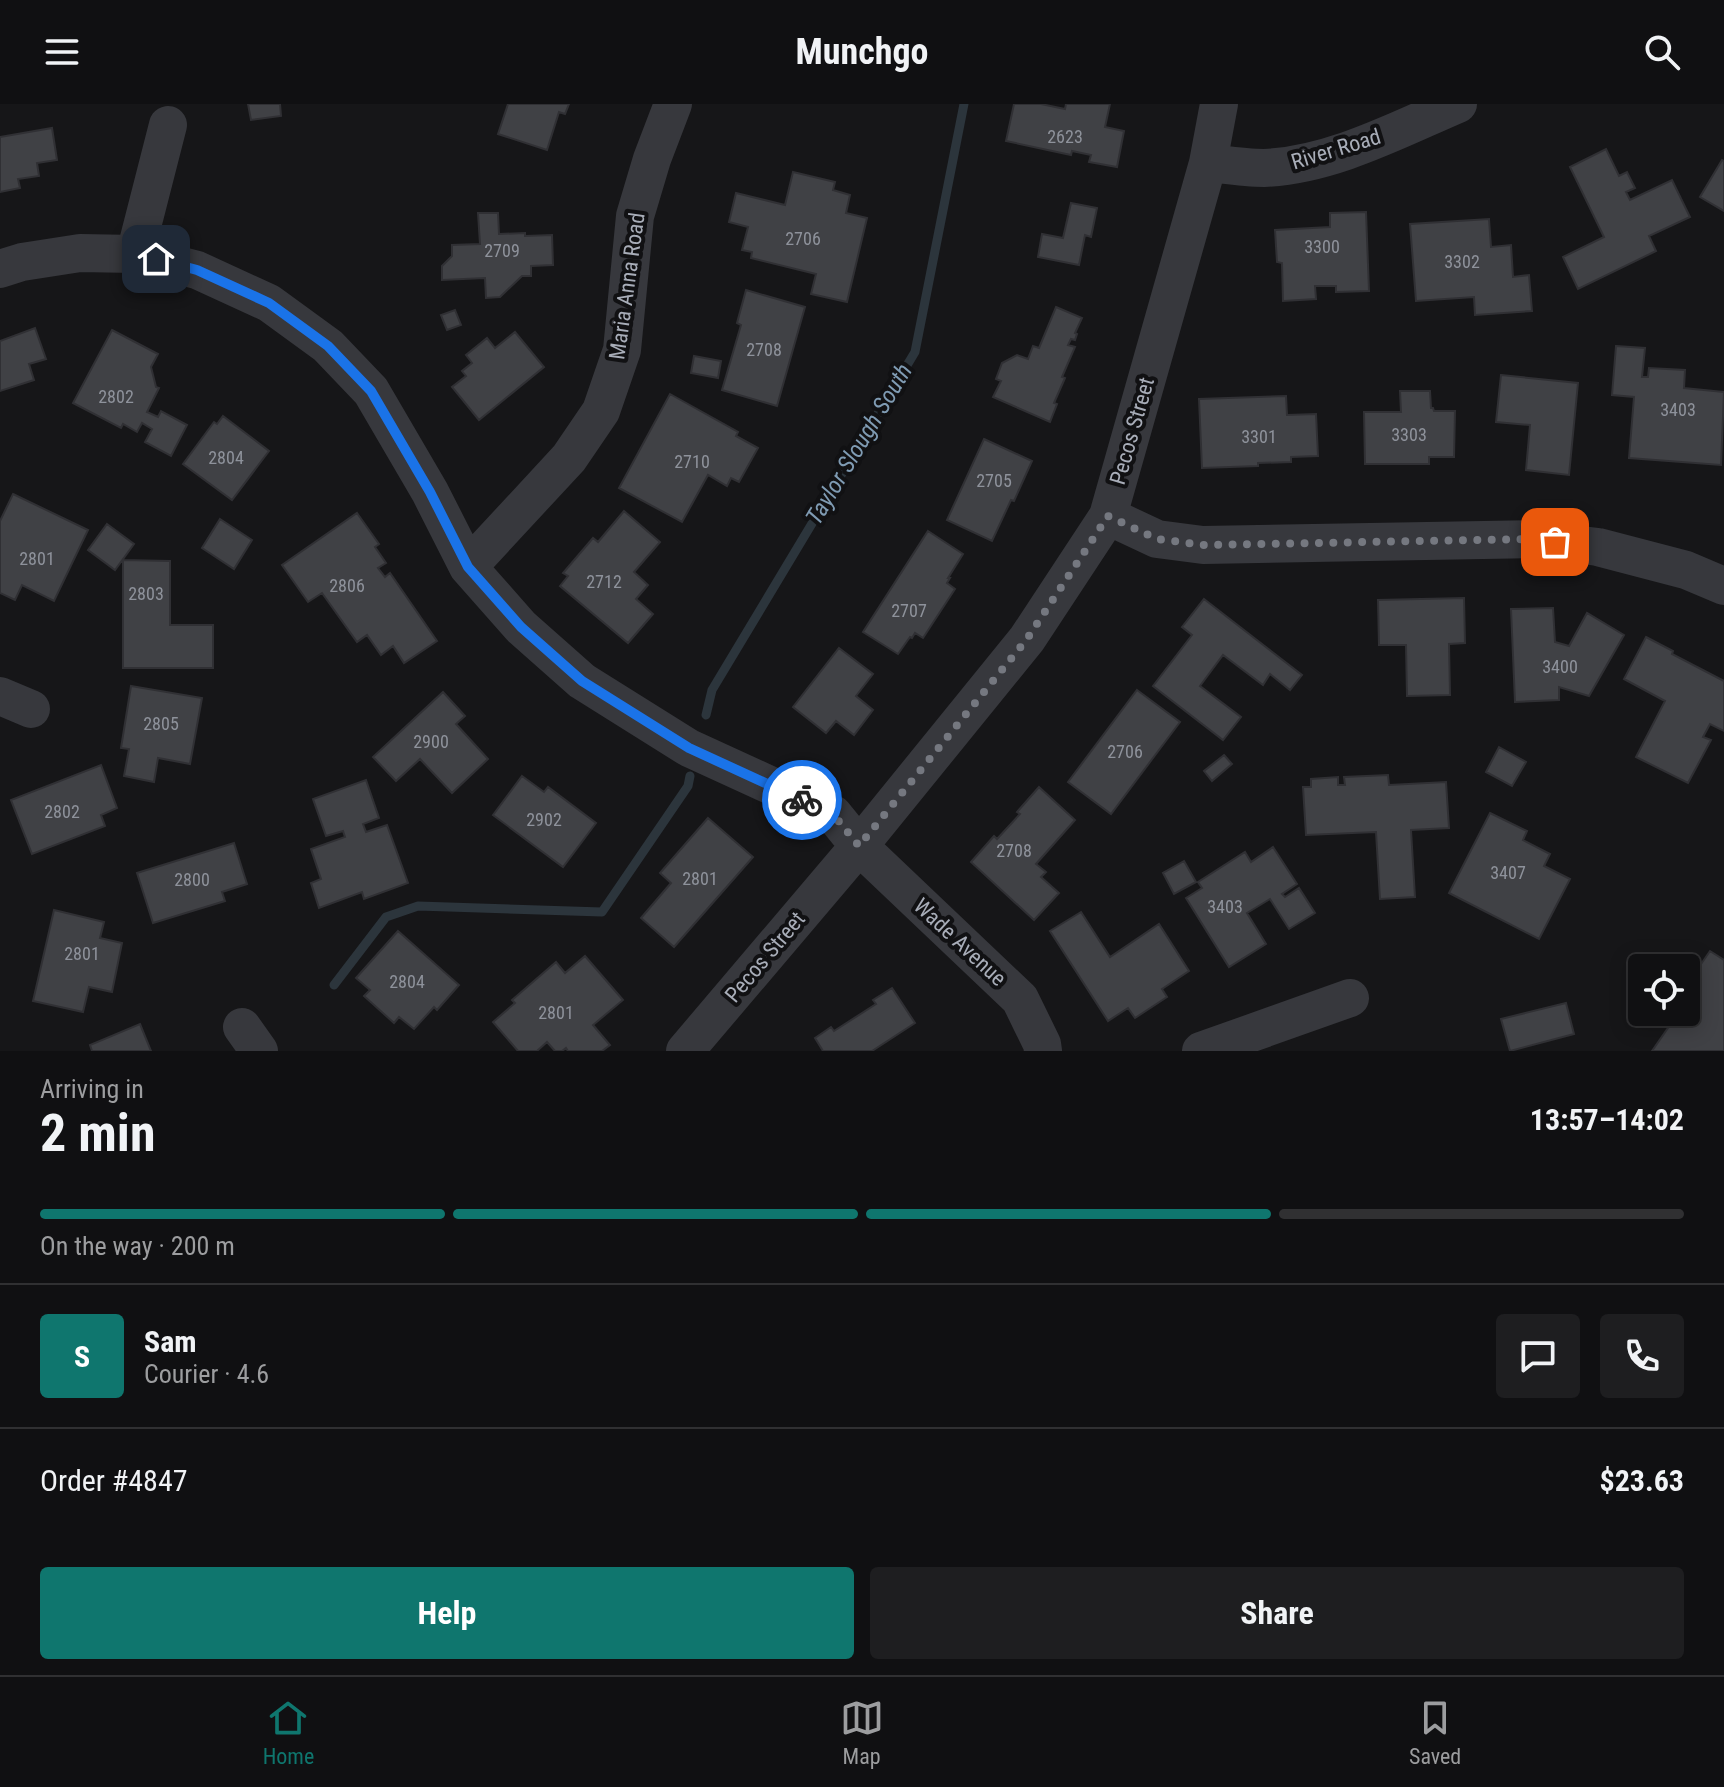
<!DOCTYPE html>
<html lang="en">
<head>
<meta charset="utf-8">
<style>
	:root { --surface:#101012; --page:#1e1e20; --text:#f1f3f6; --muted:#9c9d9f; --line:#303032; --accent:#0f766e }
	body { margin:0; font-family:"Roboto Condensed",sans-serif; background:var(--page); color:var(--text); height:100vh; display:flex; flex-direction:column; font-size:30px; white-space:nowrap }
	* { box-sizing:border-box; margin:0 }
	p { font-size:26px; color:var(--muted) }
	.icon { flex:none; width:44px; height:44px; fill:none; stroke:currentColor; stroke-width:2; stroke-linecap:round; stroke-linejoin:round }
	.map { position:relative; height:947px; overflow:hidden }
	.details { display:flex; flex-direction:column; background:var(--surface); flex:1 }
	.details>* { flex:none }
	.tools { position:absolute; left:1628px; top:850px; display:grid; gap:16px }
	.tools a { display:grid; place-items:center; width:72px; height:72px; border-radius:8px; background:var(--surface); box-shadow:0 4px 20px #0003,0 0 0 2px var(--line); font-size:40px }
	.pin { position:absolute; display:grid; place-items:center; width:68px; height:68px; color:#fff; margin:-34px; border-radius:16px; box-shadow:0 4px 12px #0006 }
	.courier { position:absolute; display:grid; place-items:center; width:80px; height:80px; margin:-40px; border:6px solid #1a73e8; border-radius:50%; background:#fff; color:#222; box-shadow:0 2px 10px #0007 }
	.summary em { font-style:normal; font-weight:700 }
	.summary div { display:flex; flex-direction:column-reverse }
	.summary { display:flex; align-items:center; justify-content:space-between; height:136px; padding:0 40px }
	h1 { font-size:52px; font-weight:700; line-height:60px }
	.bar { display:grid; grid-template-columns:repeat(4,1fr); gap:12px 8px; align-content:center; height:96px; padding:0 40px }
	.bar i { height:10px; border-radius:6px; background:var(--line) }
	.bar .selected { background:var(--accent) }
	.bar p { grid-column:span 4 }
	.line { display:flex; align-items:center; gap:20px; padding:0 40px; border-top:2px solid var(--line) }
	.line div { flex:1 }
	.round { display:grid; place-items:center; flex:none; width:84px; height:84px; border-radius:8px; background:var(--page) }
	.button { display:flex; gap:16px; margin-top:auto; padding:16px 40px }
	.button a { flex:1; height:92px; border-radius:8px; background:var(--accent); color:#fff; font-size:32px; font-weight:700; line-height:92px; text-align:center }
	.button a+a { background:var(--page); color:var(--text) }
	header { display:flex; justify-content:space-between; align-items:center; height:104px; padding:0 40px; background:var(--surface); font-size:36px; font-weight:700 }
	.menu { display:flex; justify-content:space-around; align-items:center; height:112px; border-top:2px solid var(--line); background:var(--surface); font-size:22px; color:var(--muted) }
	.menu a { display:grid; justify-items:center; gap:4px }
	.menu .selected { color:var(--accent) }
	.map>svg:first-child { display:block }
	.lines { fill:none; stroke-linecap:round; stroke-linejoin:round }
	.stream { stroke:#2c353c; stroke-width:9 }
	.building { fill:#404145; stroke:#303034; stroke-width:2 }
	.minor { stroke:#37383d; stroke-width:38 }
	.done { stroke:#757880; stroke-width:8; stroke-dasharray:0 14.4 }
	.route { stroke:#1a73e8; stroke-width:10 }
	.labels { text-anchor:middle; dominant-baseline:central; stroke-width:8; stroke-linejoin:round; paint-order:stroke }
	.number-label { font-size:18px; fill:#8e929b }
	.street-label { font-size:22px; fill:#a8adb8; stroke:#111113 }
	.water-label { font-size:24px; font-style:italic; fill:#7f9bb3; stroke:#111113 }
</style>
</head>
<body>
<header><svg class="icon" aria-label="menu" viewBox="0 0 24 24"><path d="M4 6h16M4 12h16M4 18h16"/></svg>Munchgo<svg class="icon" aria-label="search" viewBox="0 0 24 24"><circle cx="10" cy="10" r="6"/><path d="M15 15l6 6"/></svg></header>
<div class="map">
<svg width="1724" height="947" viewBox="0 0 1724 947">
	<rect width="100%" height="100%" fill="#161618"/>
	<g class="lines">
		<!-- stream -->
		<path class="stream" d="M706 611 712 586 915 248 964 0
			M334 881 386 813 418 802 602 808 688 682 690 672"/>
	</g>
	<!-- building -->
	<path class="building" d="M248 0H280L281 12 251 16Z
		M508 0H569L565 10 559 8 547 46 498 30Z
		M1014 0H1041L1065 5 1066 0H1110L1105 23 1124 27 1117 63 1089 58 1091 51 1072 47 1071 51 1006 37Z
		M52 24 57 56 37 59 39 72 18 75 20 84 0 88V33Z
		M1606 45 1619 72 1627 68 1635 84 1626 88 1630 96 1672 76 1690 113 1649 132 1656 147 1578 185 1563 153 1604 133 1570 63Z
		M1722 56 1724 57V107L1700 93Z
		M793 68 835 78 833 86 850 91 846 109 867 114 847 198 811 190 816 170 751 154 752 148 742 146 748 123 729 118 736 89 785 101Z
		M1071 99 1097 104 1091 133 1085 131 1079 161 1038 153 1042 130 1063 134Z
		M1366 108 1369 187 1336 188V182H1315L1316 195 1283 197 1282 159 1277 158 1275 126 1330 123V109Z
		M478 109H498L499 130 525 129V132L552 131 553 161 531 162V172H522L500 193 486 194 485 174 442 176V162L452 152V141L480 140Z
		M1489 115 1491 143 1511 141 1513 173 1529 171 1532 207 1475 211 1474 193 1416 197 1410 120Z
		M746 186 805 203 777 302 722 286 741 221 737 219Z
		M1056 203 1082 214 1075 229 1077 230 1075 236 1071 235 1068 241 1075 243 1062 273 1065 274 1054 299 1057 300 1050 318 993 293 1001 277 996 275 1002 259 1017 251 1028 255 1033 242 1039 244Z
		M455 206 461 221 447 226 441 211Z
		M35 224 46 255 29 260 34 276 0 287V237Z
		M112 226 158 250 151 263 156 283 159 284 147 308 158 313 161 307 187 321 171 352 145 338 152 325 142 319 137 328 123 320 121 324 73 299Z
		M515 228 544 263 479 316 452 283 466 272 462 267 472 259 466 251 487 234 495 244Z
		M1616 242 1645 244 1642 273H1648L1649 264 1685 266 1684 284 1724 288 1721 361 1629 354 1634 293 1612 291Z
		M694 252 721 257 718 274 691 269Z
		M1501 271 1578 279 1569 371 1526 366 1530 321 1496 318Z
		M1400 287H1430L1431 304H1433L1434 307H1455L1454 353H1429V360H1365L1364 308H1401Z
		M670 290 738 328 736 332 758 344 739 378 731 374 727 382 708 371 682 418 619 384Z
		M1286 292 1287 311 1316 310 1318 352 1291 353V358L1258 359V362L1202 364 1199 295Z
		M223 312 269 347 232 396 183 360 214 318 217 320Z
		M984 335 1032 357 1014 397 1011 396 992 437 947 416Z
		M13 390 88 426 54 497 22 481 15 496 0 489V417Z
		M624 407 660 438 634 468 648 481 636 495 653 510 628 539 560 482 568 472 563 469 593 434 598 438Z
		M357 409 379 440 375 443 386 459 378 464 385 473 390 469 437 537 404 559 393 542 381 551 367 531 357 538 322 489 308 498 282 461Z
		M220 415 252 436 234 465 202 444Z
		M107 420 134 440 115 466 88 446Z
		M928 427 963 450 948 474H950L947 479 955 485 923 534 915 529 912 534 910 533 898 550 863 528Z
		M123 456 170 457V521H213V564H123Z
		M1464 494 1465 539 1449 540 1450 591 1407 592 1406 541H1379L1378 496Z
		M1204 495 1302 571 1290 586 1270 570 1263 581 1223 551 1200 582 1241 613 1223 636 1153 582 1192 531 1182 523Z
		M1553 504 1555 538 1569 542 1587 509 1624 531 1589 592 1559 583V596L1515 598 1511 505Z
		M1646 533 1673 547 1672 550 1724 577V627L1710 620 1703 633 1711 636 1688 679 1636 653 1665 597 1624 575Z
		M839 544 873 570 856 592 873 606 854 631 836 617 826 629 793 603Z
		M131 582 202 594 190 660 158 654 154 678 124 672 129 645 121 644Z
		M1137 586 1180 618 1111 710 1068 678Z
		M443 588 465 612 456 620 488 655 452 689 420 655 396 677 373 653Z
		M1499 643 1526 658 1512 682 1486 668Z
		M1224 651 1232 660 1212 677 1204 667Z
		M101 661 117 704 101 711 105 722 32 750 11 696Z
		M1388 671 1389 681 1446 678 1449 724 1411 726 1415 793 1380 795 1376 728 1306 731 1303 683H1311V675L1338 673V681H1345L1344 673Z
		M522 672 544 688 548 683 596 719 563 763 493 711Z
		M366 676 379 714 363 720 366 728 387 721 408 779 364 795 362 788 319 804 311 779 321 775 311 745 345 733 343 727 326 732 313 695Z
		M1039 683 1075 716 1036 760 1046 768 1041 773 1059 789 1034 816 971 758 994 732 997 735 1020 710 1017 708Z
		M1490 709 1527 727 1523 736 1550 750 1544 762 1570 775 1539 835 1449 789Z
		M708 714 753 753 674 843 641 814 671 779 660 769Z
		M234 739 247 780 222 788 225 797 153 819 137 769Z
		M1273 743 1297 780 1282 790 1285 793 1299 784 1315 809 1289 825 1270 795 1247 809 1266 840 1229 863 1186 794 1202 784 1198 778 1245 748 1251 758Z
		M1184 757 1196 778 1174 790 1163 769Z
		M54 806 104 818 100 834 122 839 112 888 89 883 83 908 33 897Z
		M1081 808 1110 853 1159 820 1189 867 1162 885 1167 893 1135 914 1128 904 1108 917 1050 827Z
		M398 827 459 881 437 906 434 903 414 925 399 913 394 919 364 892 370 886 356 874Z
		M1710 847 1724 856V947H1652L1679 908H1686V898L1689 894 1686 892V882Z
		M585 852 623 896 593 921 610 941 602 947H568L566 944 562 947H555L547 938 537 947H518L493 918 515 899 512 896 556 858 565 869Z
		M892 884 915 919 872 947H823L815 934 831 923 834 927 876 900 873 896Z
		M1566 899 1574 930 1510 947 1501 915Z
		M140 920 151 947H92L90 941Z"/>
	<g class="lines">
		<!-- minor -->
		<path class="minor" d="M1208 59C1226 61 1245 64 1264 64 1332 61 1397 26 1458 0
			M135 150 168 21
			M0 165 22 158 80 149 135 150 197 166 269 199 328 242 371 287 430 388 468 463 521 523 582 577 689 644 833 710 859 742 1020 895 1042 940 1043 947
			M1108 412 1157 435 1203 441 1534 435 1598 443 1686 466 1724 482
			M468 463 569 354 601 307 622 246 635 112 652 55 673 0
			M0 592 31 605
			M242 923 259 947
			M685 947 859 742 1027 535 1108 412 1208 59 1219 0
			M1201 947 1350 894"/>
	</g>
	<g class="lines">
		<!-- done -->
		<path class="done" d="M802 696 833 710 859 742 1027 535 1108 412 1157 435 1203 441 1534 435 1555 438"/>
		<!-- route -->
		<path class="route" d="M156 155 197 166 269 199 328 242 371 287 430 388 468 463 521 523 582 577 689 644 802 696"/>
	</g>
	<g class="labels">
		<!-- number labels -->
		<g class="number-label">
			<text x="1065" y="32">2623</text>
			<text x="803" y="134">2706</text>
			<text x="1322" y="142">3300</text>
			<text x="502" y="146">2709</text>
			<text x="1462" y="157">3302</text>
			<text x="764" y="245">2708</text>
			<text x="116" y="292">2802</text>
			<text x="1678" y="305">3403</text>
			<text x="1409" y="330">3303</text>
			<text x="1259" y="332">3301</text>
			<text x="226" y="353">2804</text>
			<text x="692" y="357">2710</text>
			<text x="994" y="376">2705</text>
			<text x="37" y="454">2801</text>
			<text x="604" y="477">2712</text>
			<text x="347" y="481">2806</text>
			<text x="146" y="489">2803</text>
			<text x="909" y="506">2707</text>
			<text x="1560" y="562">3400</text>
			<text x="161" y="619">2805</text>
			<text x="431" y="637">2900</text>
			<text x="1125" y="647">2706</text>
			<text x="62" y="707">2802</text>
			<text x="544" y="715">2902</text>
			<text x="1014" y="746">2708</text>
			<text x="1508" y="768">3407</text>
			<text x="700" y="774">2801</text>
			<text x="192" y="775">2800</text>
			<text x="1225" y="802">3403</text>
			<text x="82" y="849">2801</text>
			<text x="407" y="877">2804</text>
			<text x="556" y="908">2801</text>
		</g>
		<!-- street labels -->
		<g class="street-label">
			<text transform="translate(1336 45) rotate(-17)">River Road</text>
			<text transform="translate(627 182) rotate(-82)">Maria Anna Road</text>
			<text transform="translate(1132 327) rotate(-74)">Pecos Street</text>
			<text transform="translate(960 838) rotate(43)">Wade Avenue</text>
			<text transform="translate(765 853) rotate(-50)">Pecos Street</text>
		</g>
		<!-- water labels -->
		<g class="water-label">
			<text transform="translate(859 340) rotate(-59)">Taylor Slough South</text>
		</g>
	</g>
</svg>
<div class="tools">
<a><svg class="icon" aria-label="locate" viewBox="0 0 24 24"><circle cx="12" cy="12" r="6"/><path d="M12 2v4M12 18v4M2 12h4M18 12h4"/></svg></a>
</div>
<div class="pin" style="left:1555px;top:438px;background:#ea580c"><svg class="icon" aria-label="bag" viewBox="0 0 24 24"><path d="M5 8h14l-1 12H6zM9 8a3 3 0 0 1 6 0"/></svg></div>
<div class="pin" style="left:156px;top:155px;background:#1f2937"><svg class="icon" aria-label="home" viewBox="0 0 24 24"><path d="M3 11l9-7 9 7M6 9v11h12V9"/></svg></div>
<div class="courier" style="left:802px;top:696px"><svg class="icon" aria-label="bike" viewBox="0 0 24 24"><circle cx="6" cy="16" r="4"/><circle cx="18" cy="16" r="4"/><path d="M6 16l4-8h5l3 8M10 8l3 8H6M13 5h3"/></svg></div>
</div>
<section class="details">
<div class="summary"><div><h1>2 min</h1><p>Arriving in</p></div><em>13:57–14:02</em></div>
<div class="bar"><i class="selected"></i><i class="selected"></i><i class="selected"></i><i></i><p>On the way · 200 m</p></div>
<div class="line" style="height:144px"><b class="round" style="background:var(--accent);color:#fff">S</b><div><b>Sam</b><p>Courier · 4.6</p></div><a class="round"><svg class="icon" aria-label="chat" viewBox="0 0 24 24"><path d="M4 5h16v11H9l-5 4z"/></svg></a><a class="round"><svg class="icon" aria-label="phone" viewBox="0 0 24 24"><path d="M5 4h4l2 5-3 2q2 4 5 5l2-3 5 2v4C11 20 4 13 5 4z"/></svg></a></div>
<div class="line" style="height:104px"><div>Order #4847</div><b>$23.63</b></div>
<div class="button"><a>Help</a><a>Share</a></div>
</section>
<nav class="menu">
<a class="selected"><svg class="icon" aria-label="home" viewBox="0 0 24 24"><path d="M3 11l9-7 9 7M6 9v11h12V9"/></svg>Home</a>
<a><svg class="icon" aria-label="map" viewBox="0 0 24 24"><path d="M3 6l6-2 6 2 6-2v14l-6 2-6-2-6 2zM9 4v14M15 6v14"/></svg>Map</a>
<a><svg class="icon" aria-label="saved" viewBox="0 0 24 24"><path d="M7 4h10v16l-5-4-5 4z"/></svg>Saved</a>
</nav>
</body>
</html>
